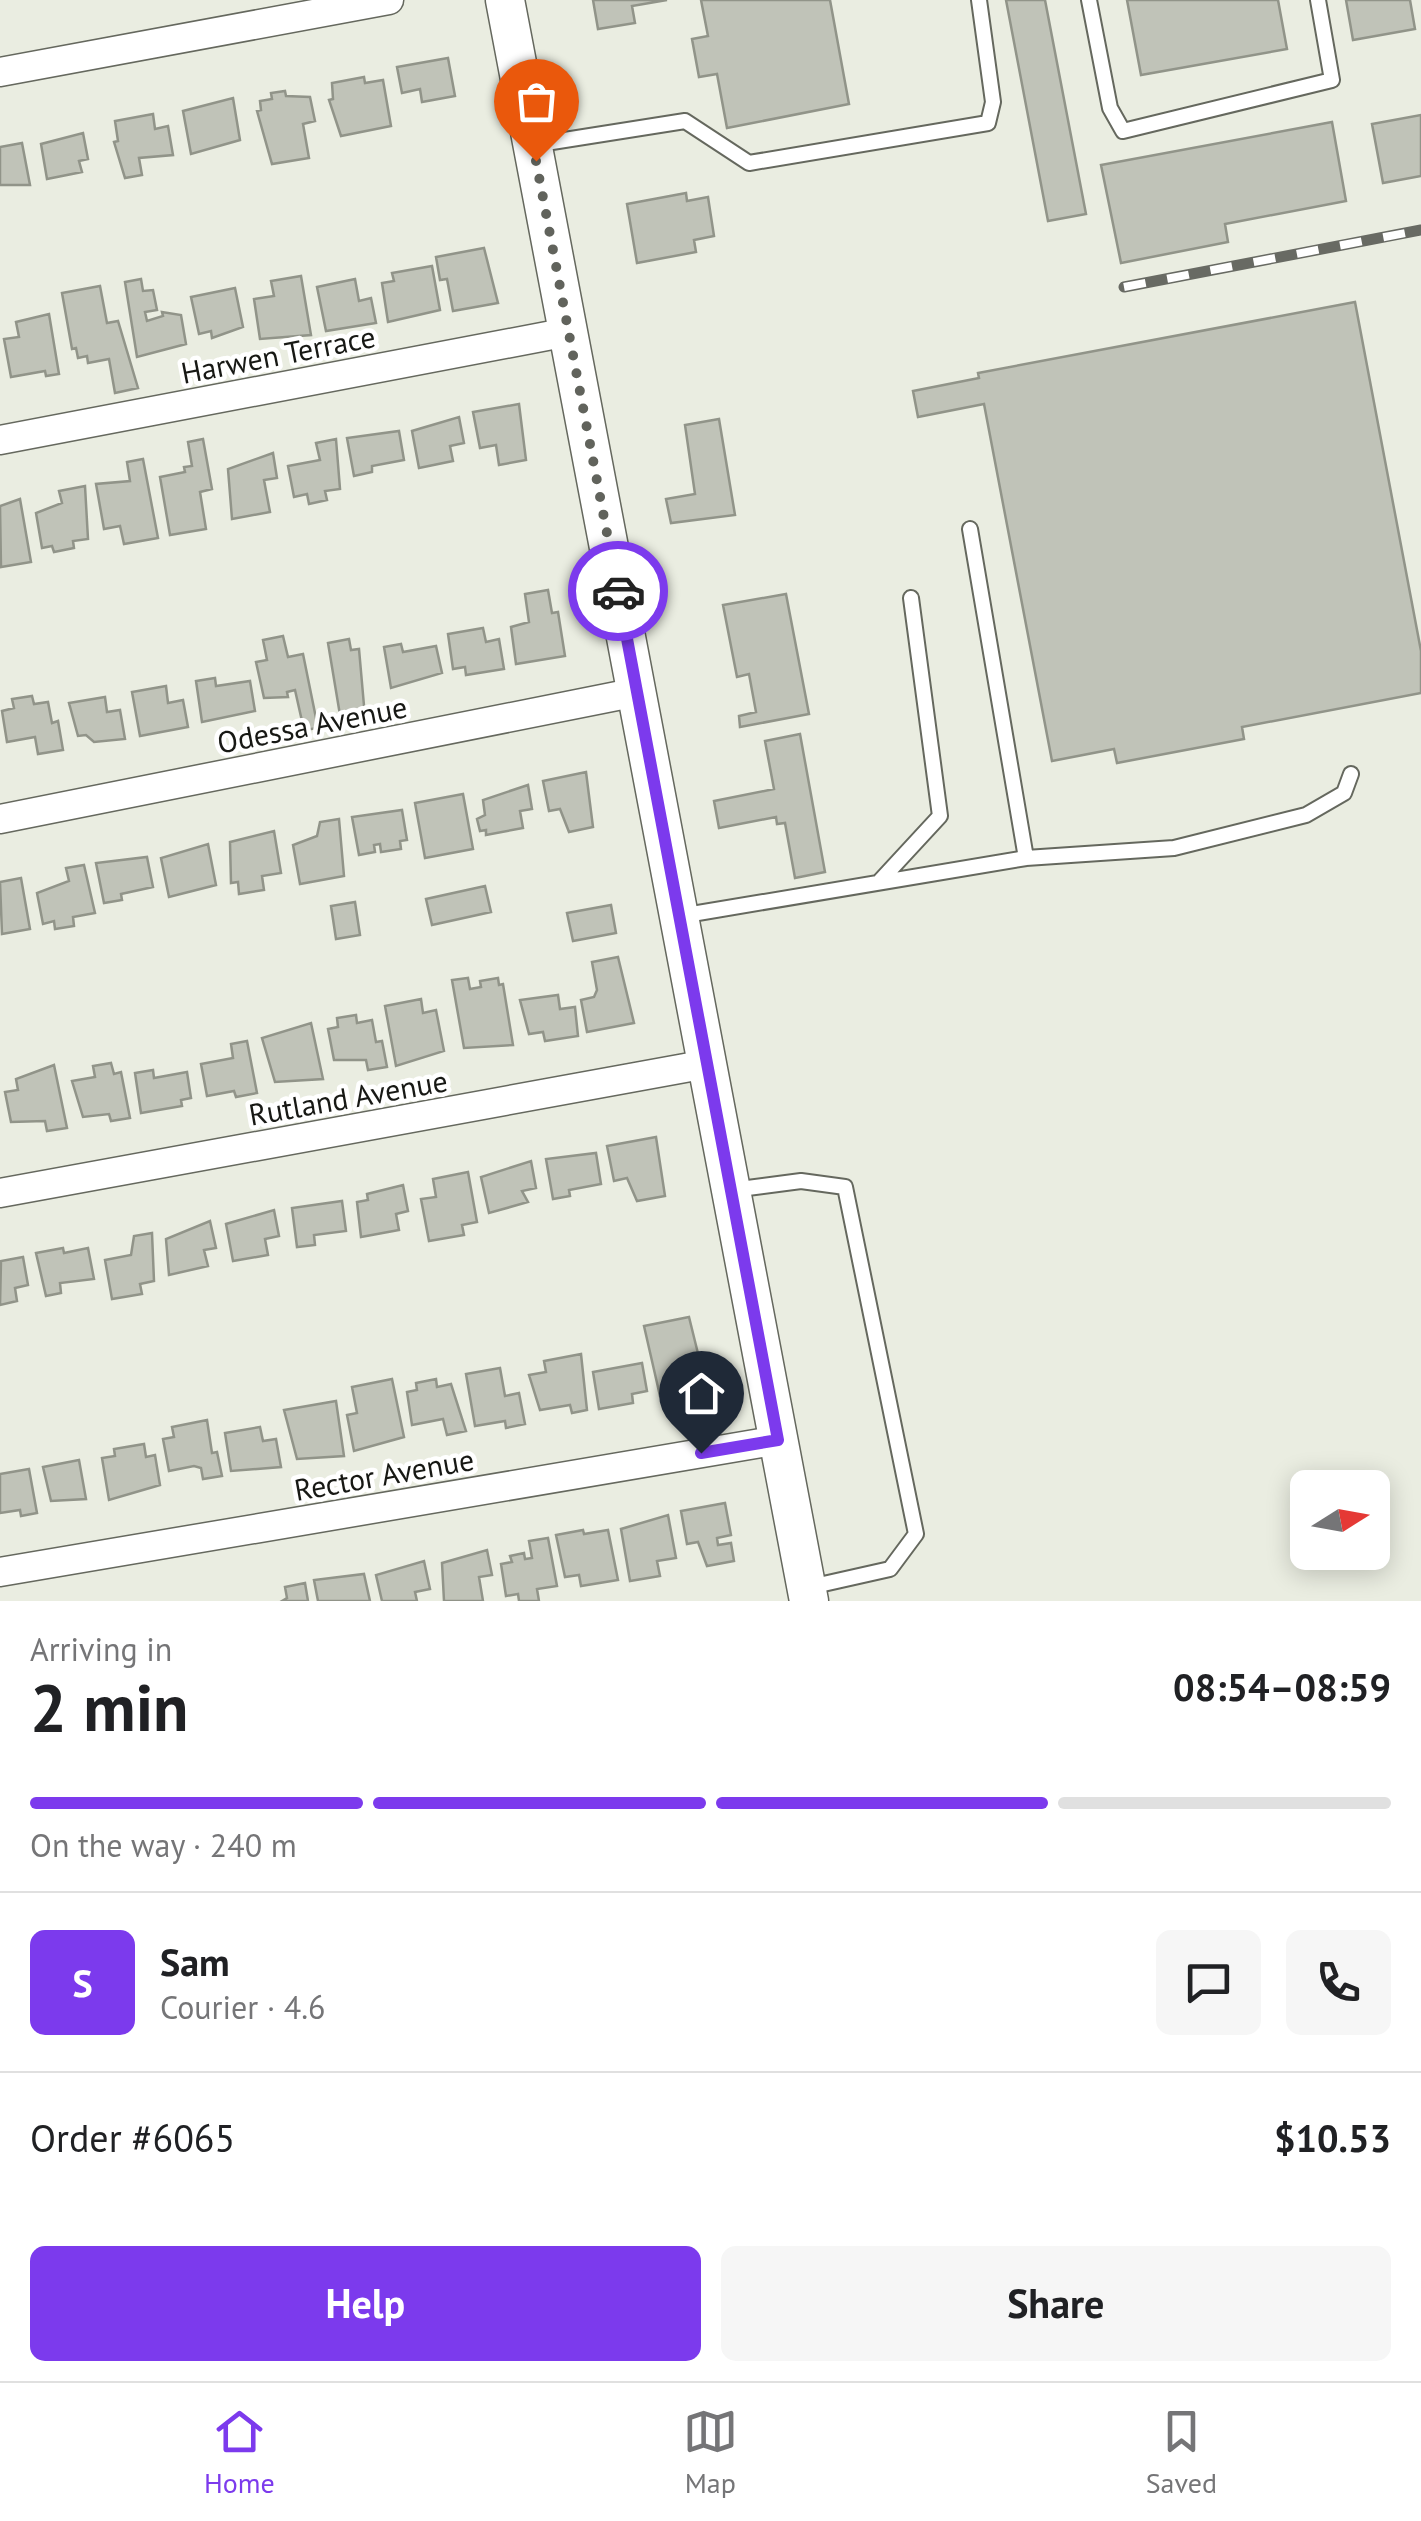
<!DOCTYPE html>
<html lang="en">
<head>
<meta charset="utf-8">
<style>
	:root { --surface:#fff; --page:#f6f6f6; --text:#202124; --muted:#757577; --line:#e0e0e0; --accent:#7c3aed }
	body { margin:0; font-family:"PT Sans",sans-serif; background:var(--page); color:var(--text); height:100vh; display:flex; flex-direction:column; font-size:38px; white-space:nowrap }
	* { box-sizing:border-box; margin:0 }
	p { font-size:32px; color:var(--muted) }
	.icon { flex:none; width:55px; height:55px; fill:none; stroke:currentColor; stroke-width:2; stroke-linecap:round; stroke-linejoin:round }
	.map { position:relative; height:1601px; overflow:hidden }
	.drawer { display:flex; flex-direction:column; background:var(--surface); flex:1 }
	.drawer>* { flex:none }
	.needle { width:65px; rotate:79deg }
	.controls { position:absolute; left:1290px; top:1470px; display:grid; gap:20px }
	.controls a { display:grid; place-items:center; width:100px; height:100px; border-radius:15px; background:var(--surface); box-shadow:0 5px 25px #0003; font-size:50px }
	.pin { position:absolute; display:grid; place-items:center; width:85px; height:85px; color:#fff; margin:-102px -42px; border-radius:50% 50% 50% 0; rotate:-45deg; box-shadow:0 0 10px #0007 }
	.pin .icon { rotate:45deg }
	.courier { position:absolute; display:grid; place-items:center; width:100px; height:100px; margin:-50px; border:8px solid #7c3aed; border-radius:50%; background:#fff; color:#222; box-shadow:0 2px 12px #0007 }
	.head em { font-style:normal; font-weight:700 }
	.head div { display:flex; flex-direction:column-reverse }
	.head { display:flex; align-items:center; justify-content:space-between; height:170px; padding:0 30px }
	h1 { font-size:65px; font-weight:700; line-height:75px }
	.bar { display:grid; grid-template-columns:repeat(4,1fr); gap:15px 10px; align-content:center; height:120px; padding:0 30px }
	.bar i { height:12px; border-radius:8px; background:var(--line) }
	.bar .current { background:var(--accent) }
	.bar p { grid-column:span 4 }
	.line { display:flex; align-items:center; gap:25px; padding:0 30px; border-top:2px solid var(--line) }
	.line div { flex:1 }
	.round { display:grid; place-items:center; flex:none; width:105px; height:105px; border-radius:15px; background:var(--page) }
	.action { display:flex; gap:20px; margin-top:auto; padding:20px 30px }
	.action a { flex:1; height:115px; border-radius:15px; background:var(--accent); color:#fff; font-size:40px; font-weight:700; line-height:115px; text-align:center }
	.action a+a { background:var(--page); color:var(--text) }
	.tab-bar { display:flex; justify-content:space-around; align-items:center; height:140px; border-top:2px solid var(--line); background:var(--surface); font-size:28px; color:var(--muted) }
	.tab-bar a { display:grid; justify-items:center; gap:5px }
	.tab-bar .current { color:var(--accent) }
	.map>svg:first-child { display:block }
	.building { fill:#c0c3b8; stroke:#919489; stroke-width:2.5 }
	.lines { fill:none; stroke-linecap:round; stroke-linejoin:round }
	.lane-casing { stroke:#65685e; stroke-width:18 }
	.street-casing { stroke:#65685e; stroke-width:31 }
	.secondary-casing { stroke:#65685e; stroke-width:41 }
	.lane { stroke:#fff; stroke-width:14 }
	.street { stroke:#fff; stroke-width:28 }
	.secondary { stroke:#fff; stroke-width:38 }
	.rail-casing { stroke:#686a63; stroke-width:11 }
	.rail { stroke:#fff; stroke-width:8; stroke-dasharray:22; stroke-linecap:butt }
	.done { stroke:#61635c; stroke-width:10; stroke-dasharray:0 18 }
	.route { stroke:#7c3aed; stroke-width:12 }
	.labels { text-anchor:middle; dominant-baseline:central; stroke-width:9; stroke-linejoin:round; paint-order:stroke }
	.street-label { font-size:30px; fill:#171814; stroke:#fff }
</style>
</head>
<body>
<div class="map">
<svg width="1421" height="1601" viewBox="0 0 1421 1601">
	<rect width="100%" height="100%" fill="#eaede1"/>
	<!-- building -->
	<path class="building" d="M593 0H667L632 6 635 23 598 29Z
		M701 0H830L849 104 727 128 717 74 699 77 692 39 708 36Z
		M1006 0H1045L1086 214 1048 221Z
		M1127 0H1278L1287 49 1141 75Z
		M1346 0H1410L1415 29 1353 40Z
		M448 58 455 96 422 102 420 89 402 93 397 67Z
		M364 77 365 83 383 80 391 126 341 136 329 100 333 99 332 83Z
		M285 91 286 96 310 97 315 121 303 124 309 158 272 164 257 111 261 110 260 101 272 99 271 93Z
		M233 98 240 140 191 154 183 111Z
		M153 114 155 129 168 126 173 155 139 158 142 175 125 178 114 142 118 141 115 121Z
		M1421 115V176L1383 183 1372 124Z
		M1332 122 1346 201 1225 224 1228 242 1121 263 1101 165Z
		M83 133 88 159 79 161 82 172 47 179 41 144Z
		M22 143 30 185H0V147Z
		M686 193 687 201 708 197 714 236 694 240 696 252 637 263 627 204Z
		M484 248 498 303 453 311 447 279 440 280 436 257Z
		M432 266 440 310 388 322 382 283 394 281 392 273Z
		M301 276 311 335 260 339 254 299 274 296 271 281Z
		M141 279 143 291 153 290 157 310 145 312 147 321 163 316 162 312 181 315 186 344 137 357 125 282Z
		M355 279 359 301 371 298 376 323 326 331 317 287Z
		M100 286 107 323 118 321 138 388 115 393 109 359 88 363 87 356 78 358 76 348 72 349 62 293Z
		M235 288 243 327 212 338 211 331 199 334 191 297Z
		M1355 302 1421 651V693L1242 727 1244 739 1117 763 1114 749 1052 761 984 404 918 417 913 391 979 378 978 373Z
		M49 314 59 374 46 376 45 371 11 377 4 339 19 337 16 322Z
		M519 404 526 460 499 465 496 445 480 448 473 412Z
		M459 417 464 443 450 446 453 461 419 468 412 431Z
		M719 419 735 515 671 523 666 499 695 494 685 425Z
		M399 431 404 460 372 466V472L354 476 347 438Z
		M203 439 212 489 200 492 206 529 170 535 160 477 185 472 184 467 192 466 188 442Z
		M336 439 340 489 325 491 327 500 309 504 307 494 294 497 288 466 320 460 316 443Z
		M273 453 277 478 264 480 270 512 232 519 228 469Z
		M143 459 158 538 124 544 120 526 104 529 96 484 130 481 127 462Z
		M85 486 88 539 73 541 74 548 54 552 52 546 42 548 36 513 62 503 59 491Z
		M20 499 31 562 1 567 0 506Z
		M548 590 552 613 558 612 565 656 516 664 511 627 529 622 525 594Z
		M786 594 809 714 740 727 739 716 756 712 749 674 737 677 723 605Z
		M483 628 486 642 499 639 504 669 466 675 465 667 453 669 448 634Z
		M283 636 288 657 303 654 318 728 304 730 295 690 287 692 288 697 264 698 256 662 267 660 263 640Z
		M349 639 351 650 359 649 365 717 341 721 328 643Z
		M401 644 403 652 436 646 442 673 391 688 384 647Z
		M215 678 216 686 250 681 255 711 202 722 196 681Z
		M166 686 168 703 183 700 188 727 140 736 132 692Z
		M32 696 34 704 48 702 52 723 58 721 63 750 38 754 35 737 7 742 2 711 14 708 12 699Z
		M105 697 107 712 120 710 125 739 94 742 86 735 78 736 69 703Z
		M800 734 825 872 795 878 785 823 777 824 776 817 719 828 714 801 774 789 765 741Z
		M586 772 593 827 569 832 560 809 549 811 543 781Z
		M528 785 532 809 520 811 523 828 486 835V830L480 831 477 819 485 815 483 800Z
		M463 794 473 849 425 858 415 803Z
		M402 810 407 840 400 841 401 849 381 852 380 844 374 845 375 852 359 855 352 817Z
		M339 819 344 876 300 884 293 845 317 836 320 822Z
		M274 831 281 873 262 876 264 890 239 894 238 882 231 883 230 842Z
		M208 844 216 885 169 897 161 858Z
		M147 857 153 887 121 894 122 900 104 903 96 863Z
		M84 865 95 913 73 917 74 926 55 929 54 921 43 924 37 893 69 881 66 868Z
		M21 878 30 929 2 934 0 882Z
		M485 886 491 912 432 925 426 899Z
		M355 902 360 935 336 939 331 906Z
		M611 905 616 933 573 941 567 913Z
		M618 957 634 1023 587 1032 581 1000 594 997 597 990 592 962Z
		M468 978 470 989 481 987 480 981 498 978 499 985 503 984 513 1045 464 1048 452 980Z
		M558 995 560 1009 575 1007 578 1036 545 1041 543 1032 529 1034 520 1000Z
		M421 999 423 1013 436 1010 444 1051 396 1066 385 1006Z
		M356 1015 357 1023 372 1020 376 1042 382 1041 387 1067 368 1070 366 1060H334L328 1029 338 1027 337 1018Z
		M311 1023 323 1079 275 1082 262 1038Z
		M247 1041 257 1093 236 1097 234 1091 207 1096 201 1064 233 1058 231 1044Z
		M111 1063 114 1074 121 1072 130 1118 111 1121 109 1114 83 1117 72 1081 95 1077 93 1066Z
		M54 1065 67 1128 47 1131 45 1121 11 1122 5 1092 18 1090 16 1079Z
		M153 1070 154 1078 187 1072 191 1098 181 1100 182 1106 141 1113 135 1073Z
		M656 1137 665 1196 637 1201 627 1178 614 1181 607 1146Z
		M596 1153 601 1184 569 1190 570 1196 553 1199 546 1159Z
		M531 1161 536 1188 522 1191 528 1202 489 1213 481 1177Z
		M468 1172 477 1222 462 1225 464 1235 429 1241 421 1199 436 1197 433 1179Z
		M403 1185 408 1211 396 1214 399 1230 361 1237 357 1202 368 1200 367 1194Z
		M342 1201 346 1231 314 1235 315 1245 297 1247 292 1208Z
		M274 1210 279 1236 265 1239 268 1255 233 1261 226 1224Z
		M210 1221 216 1248 204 1250 208 1266 169 1275 166 1239Z
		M152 1233 154 1281 140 1284 142 1294 112 1299 105 1260 131 1255 134 1236Z
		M63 1248 64 1253 88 1248 94 1279 60 1283 61 1293 46 1296 36 1253Z
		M23 1257 28 1285 15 1288 17 1301 0 1305 1 1261Z
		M689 1317 706 1386 660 1396 644 1326Z
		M581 1354 587 1410 572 1413 570 1405 540 1410 529 1375 546 1372 544 1361Z
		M642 1363 647 1391 632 1394 633 1403 599 1409 593 1372Z
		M500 1368 505 1396 519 1393 525 1424 506 1428 505 1421 475 1426 466 1374Z
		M392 1379 404 1437 354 1451 347 1415 357 1413 352 1387Z
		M436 1379 437 1387 451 1384 466 1431 447 1435 443 1419 412 1425 407 1392 417 1390 416 1383Z
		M336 1401 344 1456 297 1459 284 1410Z
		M207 1420 212 1453 217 1452 222 1476 203 1479 201 1468 194 1466 169 1471 163 1439 174 1437 172 1427Z
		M260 1427 263 1441 276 1439 281 1467 231 1471 225 1433Z
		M144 1444 146 1457 155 1455 160 1485 109 1500 102 1458 115 1456 114 1449Z
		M79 1460 86 1499 51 1501 43 1467Z
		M29 1469 37 1513 21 1516 20 1510 0 1513V1474Z
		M725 1503 731 1535 717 1538 718 1545 731 1543 734 1561 707 1566 698 1542 687 1544 681 1511Z
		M668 1515 676 1558 657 1561 660 1576 630 1581 621 1529Z
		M583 1530 584 1534 608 1530 618 1580 581 1586 579 1575 565 1577 556 1535Z
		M548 1538 557 1586 537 1589 539 1601H519L518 1594 506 1596 501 1564 512 1562 510 1556 524 1553 525 1559 532 1558 529 1541Z
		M487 1550 492 1575 479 1577 483 1601H444L442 1563Z
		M424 1561 430 1589 415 1592 417 1601H382L376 1575Z
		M364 1574 370 1601H318L314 1580Z
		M305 1583 308 1601H282L287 1598 285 1587Z"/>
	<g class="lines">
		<!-- lane casing -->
		<g class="lane-casing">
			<path id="lane" d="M1089 0 1110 108 1123 131 1332 80 1318 0
				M533 145 685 121 749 163 988 123 993 102 979 0
				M1026 858 1174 848 1306 815 1344 793 1351 774
				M879 882 940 816 911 598
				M680 916 1026 858 970 529
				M732 1190 801 1181 845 1187 916 1534 890 1569 810 1587"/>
		</g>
		<!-- street casing -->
		<g class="street-casing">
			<path id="street" d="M0 72 389 0
				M0 440 568 332
				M0 819 637 692
				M0 1193 707 1064
				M0 1572 779 1440"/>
		</g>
		<!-- secondary casing -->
		<g class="secondary-casing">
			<path id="secondary" d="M505 0 809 1601"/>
		</g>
		<!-- lane -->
		<use href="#lane" class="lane"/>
		<!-- street -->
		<use href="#street" class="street"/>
		<!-- secondary -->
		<use href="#secondary" class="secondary"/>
		<!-- rail casing -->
		<g class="rail-casing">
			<path id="rail" d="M1124 287 1421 230"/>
		</g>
		<!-- rail -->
		<use href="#rail" class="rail"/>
	</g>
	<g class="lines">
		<!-- done -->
		<path class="done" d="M536 161 618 591"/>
		<!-- route -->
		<path class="route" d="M618 591 778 1440 701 1453"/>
	</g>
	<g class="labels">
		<!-- street labels -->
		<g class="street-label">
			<text transform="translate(278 354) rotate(-11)">Harwen Terrace</text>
			<text transform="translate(312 724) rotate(-11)">Odessa Avenue</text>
			<text transform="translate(348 1097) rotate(-10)">Rutland Avenue</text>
			<text transform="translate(384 1474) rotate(-10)">Rector Avenue</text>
		</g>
	</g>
</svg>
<div class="controls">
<a><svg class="needle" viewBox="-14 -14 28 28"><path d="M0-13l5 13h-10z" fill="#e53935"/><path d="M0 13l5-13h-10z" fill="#757577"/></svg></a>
</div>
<div class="pin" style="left:536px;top:161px;background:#ea580c"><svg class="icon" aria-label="bag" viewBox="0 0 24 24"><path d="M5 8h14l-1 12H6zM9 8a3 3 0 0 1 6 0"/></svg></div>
<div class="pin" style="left:701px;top:1453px;background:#1f2937"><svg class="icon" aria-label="home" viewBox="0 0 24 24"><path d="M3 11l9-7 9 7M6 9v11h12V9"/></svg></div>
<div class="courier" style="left:618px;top:591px"><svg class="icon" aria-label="car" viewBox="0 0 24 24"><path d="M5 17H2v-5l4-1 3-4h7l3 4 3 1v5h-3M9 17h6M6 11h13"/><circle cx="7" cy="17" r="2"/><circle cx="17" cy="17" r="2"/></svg></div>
</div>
<section class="drawer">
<div class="head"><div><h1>2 min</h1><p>Arriving in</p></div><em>08:54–08:59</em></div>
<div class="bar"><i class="current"></i><i class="current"></i><i class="current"></i><i></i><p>On the way · 240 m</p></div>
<div class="line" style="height:180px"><b class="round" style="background:var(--accent);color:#fff">S</b><div><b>Sam</b><p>Courier · 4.6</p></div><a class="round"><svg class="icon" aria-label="chat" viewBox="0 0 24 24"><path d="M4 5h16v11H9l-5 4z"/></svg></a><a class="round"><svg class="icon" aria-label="phone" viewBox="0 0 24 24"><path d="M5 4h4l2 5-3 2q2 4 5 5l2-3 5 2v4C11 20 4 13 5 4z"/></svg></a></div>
<div class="line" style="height:130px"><div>Order #6065</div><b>$10.53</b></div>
<div class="action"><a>Help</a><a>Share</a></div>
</section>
<nav class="tab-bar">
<a class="current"><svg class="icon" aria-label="home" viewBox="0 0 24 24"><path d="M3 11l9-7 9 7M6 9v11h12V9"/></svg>Home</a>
<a><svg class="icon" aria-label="map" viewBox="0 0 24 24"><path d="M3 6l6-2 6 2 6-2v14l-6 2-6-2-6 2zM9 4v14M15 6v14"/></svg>Map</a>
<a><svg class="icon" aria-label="saved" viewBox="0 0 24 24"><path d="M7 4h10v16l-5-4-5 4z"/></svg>Saved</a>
</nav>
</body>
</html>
